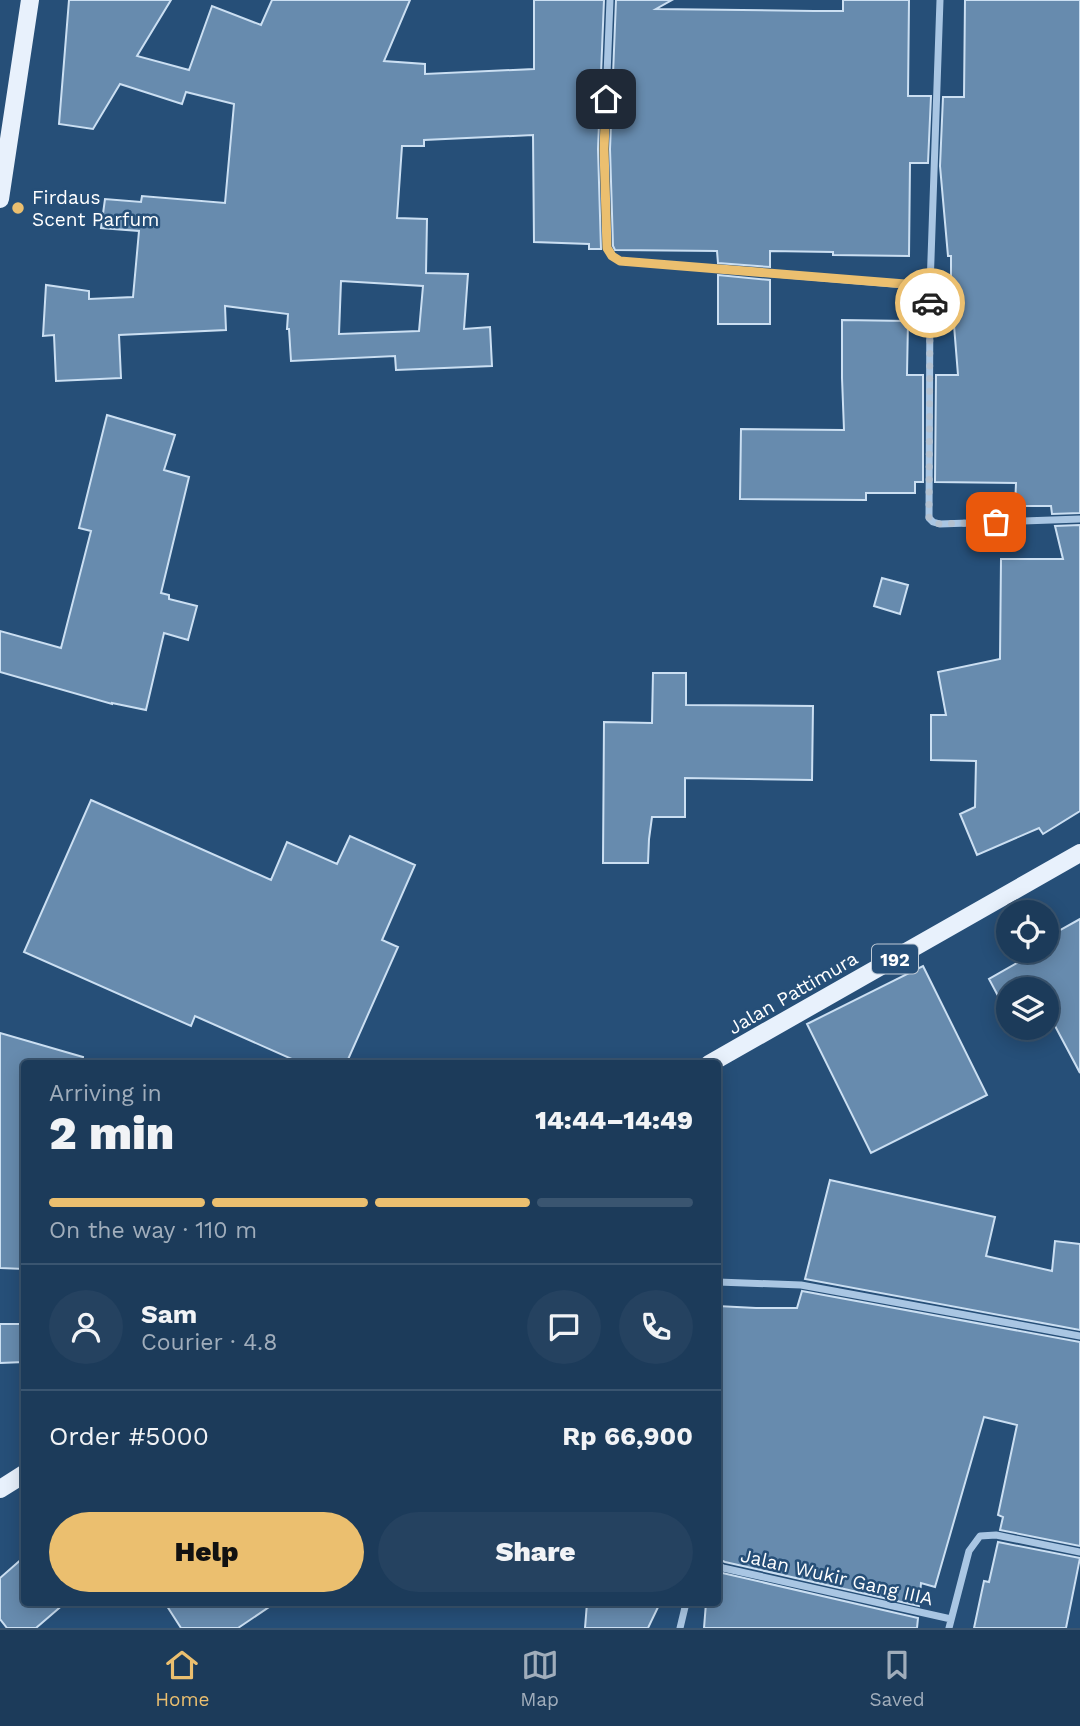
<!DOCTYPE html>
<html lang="en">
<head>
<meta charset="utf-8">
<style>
	:root { --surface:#1c3b5a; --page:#254260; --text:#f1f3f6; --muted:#a0adbb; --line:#3a5570; --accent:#ebbf6f }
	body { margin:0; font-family:"Work Sans",sans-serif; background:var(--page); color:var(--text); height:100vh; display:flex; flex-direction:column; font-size:26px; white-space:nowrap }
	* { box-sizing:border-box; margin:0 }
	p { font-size:23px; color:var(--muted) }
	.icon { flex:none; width:38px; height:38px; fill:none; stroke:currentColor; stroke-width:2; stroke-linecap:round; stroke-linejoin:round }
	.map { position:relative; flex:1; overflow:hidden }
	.drawer { position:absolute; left:21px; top:1060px; width:700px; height:546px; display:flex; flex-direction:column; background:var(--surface); border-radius:7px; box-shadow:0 4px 18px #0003,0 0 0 2px var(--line) }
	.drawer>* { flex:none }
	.buttons { position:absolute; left:996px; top:900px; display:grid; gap:14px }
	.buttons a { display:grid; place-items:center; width:63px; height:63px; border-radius:50%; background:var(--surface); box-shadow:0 4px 18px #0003,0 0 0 2px var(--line); font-size:35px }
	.pin { position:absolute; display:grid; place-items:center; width:60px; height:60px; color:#fff; margin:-30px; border-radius:14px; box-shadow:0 4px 10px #0006 }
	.courier { position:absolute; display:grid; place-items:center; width:70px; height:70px; margin:-35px; border:5px solid #ebbf6f; border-radius:50%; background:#fff; color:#222; box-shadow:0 2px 9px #0007 }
	.overview em { font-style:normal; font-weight:800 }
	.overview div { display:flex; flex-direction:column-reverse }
	.overview { display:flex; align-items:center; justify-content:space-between; height:119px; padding:0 28px }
	h1 { font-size:46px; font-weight:800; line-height:52px }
	.bar { display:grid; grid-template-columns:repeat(4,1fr); gap:10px 7px; align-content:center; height:84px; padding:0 28px }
	.bar i { height:9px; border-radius:5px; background:var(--line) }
	.bar .current { background:var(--accent) }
	.bar p { grid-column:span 4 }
	.line { display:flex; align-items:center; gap:18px; padding:0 28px; border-top:2px solid var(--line) }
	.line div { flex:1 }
	.round { display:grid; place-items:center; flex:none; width:74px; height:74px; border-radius:37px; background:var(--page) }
	.cta { display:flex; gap:14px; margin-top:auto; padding:14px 28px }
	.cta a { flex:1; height:80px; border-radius:42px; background:var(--accent); color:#111; font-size:28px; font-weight:800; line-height:80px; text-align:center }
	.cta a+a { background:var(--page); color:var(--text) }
	.menu { display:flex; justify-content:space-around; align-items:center; height:98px; border-top:2px solid var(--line); background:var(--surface); font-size:19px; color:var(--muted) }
	.menu a { display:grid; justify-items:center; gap:4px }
	.menu .current { color:var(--accent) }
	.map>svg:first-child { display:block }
	.building { fill:#678bae; stroke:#cbdff2; stroke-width:2; fill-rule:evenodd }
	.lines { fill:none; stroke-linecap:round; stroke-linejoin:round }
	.minor { stroke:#a9c6e3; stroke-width:7 }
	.primary { stroke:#e8f1fc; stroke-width:18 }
	.done { stroke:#b3c1d0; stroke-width:7; stroke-dasharray:0 12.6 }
	.route { stroke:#ebbf6f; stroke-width:9 }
	.poi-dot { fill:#ebbf6f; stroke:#264f78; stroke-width:2.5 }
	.labels { text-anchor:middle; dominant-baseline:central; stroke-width:5; stroke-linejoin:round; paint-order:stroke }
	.shield { fill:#264f78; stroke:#becad6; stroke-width:2 }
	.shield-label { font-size:18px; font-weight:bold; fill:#fff }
	.poi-label { font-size:19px; fill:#fff; stroke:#264f78; text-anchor:start }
	.street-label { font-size:19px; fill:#fff; stroke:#264f78 }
</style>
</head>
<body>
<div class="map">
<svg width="1080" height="1628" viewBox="0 0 1080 1628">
	<rect width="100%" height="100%" fill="#264f78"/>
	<!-- building -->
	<path class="building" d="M69 0H171L137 56 189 70 212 6 261 25 272 0H410L384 61 425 64V74L534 69V0H604L598 149 601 249H589V244L534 242 533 135 424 140V146H402L397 218 427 219 426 273 468 274 464 329 490 327 492 366 396 370 395 356 291 361 289 329H287L288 314 225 306 226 330 119 335 121 378 56 381 54 335 43 336 46 285 89 291V299L133 297 139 231 101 228 105 199 141 202 142 196 225 203 234 104 186 92 182 104 120 84 93 129 59 124ZM341 281 423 286 419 331 339 334Z
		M616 0H672L656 9 814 11H843V0H909L908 96H931L928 163H910L909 256 833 255V252L770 251V267L718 263 717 251 615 250 613 246 610 149Z
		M965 0H1080V513L1052 514 1051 506H1015L1016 483 935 482 936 375H958L951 288V256H948L940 166 943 97H964Z
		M718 275 770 280V324H718Z
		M842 320 908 321 907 375H923V482H915V493H866V500L740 499 741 429 844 430 842 378Z
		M107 415 175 435 164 470 189 477 161 593 169 595V599L197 606 188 640 164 633 146 710 112 703V704L0 672V631L61 648 91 531 79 528Z
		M1080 525V811L1043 834 1039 828 977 855 960 814 975 807 976 761 931 760V715H946L938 672 1000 659 1001 559H1063L1055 526Z
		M882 578 908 585 900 614 874 606Z
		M653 673H686V705L813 706 812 780 685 778V817H652L649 839 648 863H603L604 722 652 723Z
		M91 800 271 880 287 842 337 864 350 836 415 865 382 940 398 947 346 1064H303L195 1016 191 1026 24 952Z
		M1080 919V1073L1046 1009V985L1041 989H1008V1008L1005 1009 989 979 1022 960 1016 950H1046V938Z
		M923 966 987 1095 871 1153 807 1024Z
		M0 1033 83 1057 82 1064H24V1269L0 1268Z
		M830 1180 995 1217 986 1256 1052 1271 1055 1241 1080 1244V1330L805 1279Z
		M802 1291 1080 1342V1546L1000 1530 1003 1517 998 1515 1017 1425 984 1417 935 1587 921 1583 919 1606 725 1562 718 1559 719 1519H718L719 1453 718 1452V1306L756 1308H797Z
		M0 1324H24V1362L0 1363Z
		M998 1542 1080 1558 1066 1628H974L984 1581 989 1582Z
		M24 1557V1603H65L36 1628H7L0 1619V1578Z
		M718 1572 918 1618 917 1628H704L706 1603H718Z
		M165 1603H275L238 1628H181Z
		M587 1603H660L648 1628H585Z"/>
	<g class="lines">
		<!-- minor -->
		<path class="minor" d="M610 0 604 149 607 248 612 256 620 261 930 287
			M940 0 930 287 929 518 933 522 940 524 1080 519
			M718 1282 801 1285 1080 1336
			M718 1565 723 1568 951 1619
			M680 1628 686 1603
			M949 1628 969 1551 980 1536 996 1535 1080 1552"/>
		<!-- primary -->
		<path class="primary" d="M0 199 30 0
			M709 1064 1080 853
			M0 1489 24 1474"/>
	</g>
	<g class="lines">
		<!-- done -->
		<path class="done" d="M930 303 929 518 933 522 940 524 996 522"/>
		<!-- route -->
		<path class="route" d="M606 99 604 149 607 248 612 256 620 261 930 286V303"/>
	</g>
	<!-- markers -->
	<circle class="poi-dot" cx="18" cy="208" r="7"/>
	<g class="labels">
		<!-- shield labels -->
		<rect class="shield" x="872" y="944.5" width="46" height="29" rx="5"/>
		<g class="shield-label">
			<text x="895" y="959">192</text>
		</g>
		<!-- poi labels -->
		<g class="poi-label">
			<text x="32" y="197">Firdaus<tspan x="32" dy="22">Scent Parfum</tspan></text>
		</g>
		<!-- street labels -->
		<g class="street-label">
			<text transform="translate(793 993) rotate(-30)">Jalan Pattimura</text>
			<text transform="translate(837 1577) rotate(13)">Jalan Wukir Gang IIIA</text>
		</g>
	</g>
</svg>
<div class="buttons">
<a><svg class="icon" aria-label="locate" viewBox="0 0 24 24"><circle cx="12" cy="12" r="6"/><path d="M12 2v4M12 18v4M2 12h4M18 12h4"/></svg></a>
<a><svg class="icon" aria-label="layers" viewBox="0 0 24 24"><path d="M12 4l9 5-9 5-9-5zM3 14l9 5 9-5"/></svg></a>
</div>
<div class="pin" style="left:996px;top:522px;background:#ea580c"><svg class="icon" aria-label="bag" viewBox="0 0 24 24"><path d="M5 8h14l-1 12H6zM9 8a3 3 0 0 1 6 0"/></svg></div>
<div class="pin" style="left:606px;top:99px;background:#1f2937"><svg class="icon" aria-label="home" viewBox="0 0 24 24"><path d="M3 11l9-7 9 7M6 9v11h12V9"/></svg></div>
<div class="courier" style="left:930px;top:303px"><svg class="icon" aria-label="car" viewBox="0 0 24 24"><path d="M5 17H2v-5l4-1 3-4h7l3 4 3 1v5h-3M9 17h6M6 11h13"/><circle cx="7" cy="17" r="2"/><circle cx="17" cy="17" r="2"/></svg></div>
<section class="drawer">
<div class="overview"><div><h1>2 min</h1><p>Arriving in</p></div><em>14:44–14:49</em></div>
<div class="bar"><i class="current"></i><i class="current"></i><i class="current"></i><i></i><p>On the way · 110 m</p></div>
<div class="line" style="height:126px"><a class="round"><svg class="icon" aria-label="person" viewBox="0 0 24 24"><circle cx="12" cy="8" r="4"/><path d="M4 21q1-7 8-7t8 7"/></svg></a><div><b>Sam</b><p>Courier · 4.8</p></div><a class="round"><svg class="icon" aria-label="chat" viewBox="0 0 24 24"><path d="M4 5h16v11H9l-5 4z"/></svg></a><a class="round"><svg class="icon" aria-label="phone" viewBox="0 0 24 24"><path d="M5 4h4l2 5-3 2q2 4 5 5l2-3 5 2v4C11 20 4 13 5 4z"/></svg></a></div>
<div class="line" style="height:91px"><div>Order #5000</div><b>Rp 66,900</b></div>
<div class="cta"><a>Help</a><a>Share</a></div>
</section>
</div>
<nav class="menu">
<a class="current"><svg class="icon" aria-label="home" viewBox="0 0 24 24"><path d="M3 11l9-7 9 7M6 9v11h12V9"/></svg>Home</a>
<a><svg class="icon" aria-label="map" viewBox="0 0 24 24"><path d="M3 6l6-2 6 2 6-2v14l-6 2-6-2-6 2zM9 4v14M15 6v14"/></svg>Map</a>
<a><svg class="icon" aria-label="saved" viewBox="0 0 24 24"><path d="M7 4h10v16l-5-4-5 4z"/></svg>Saved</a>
</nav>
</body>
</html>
